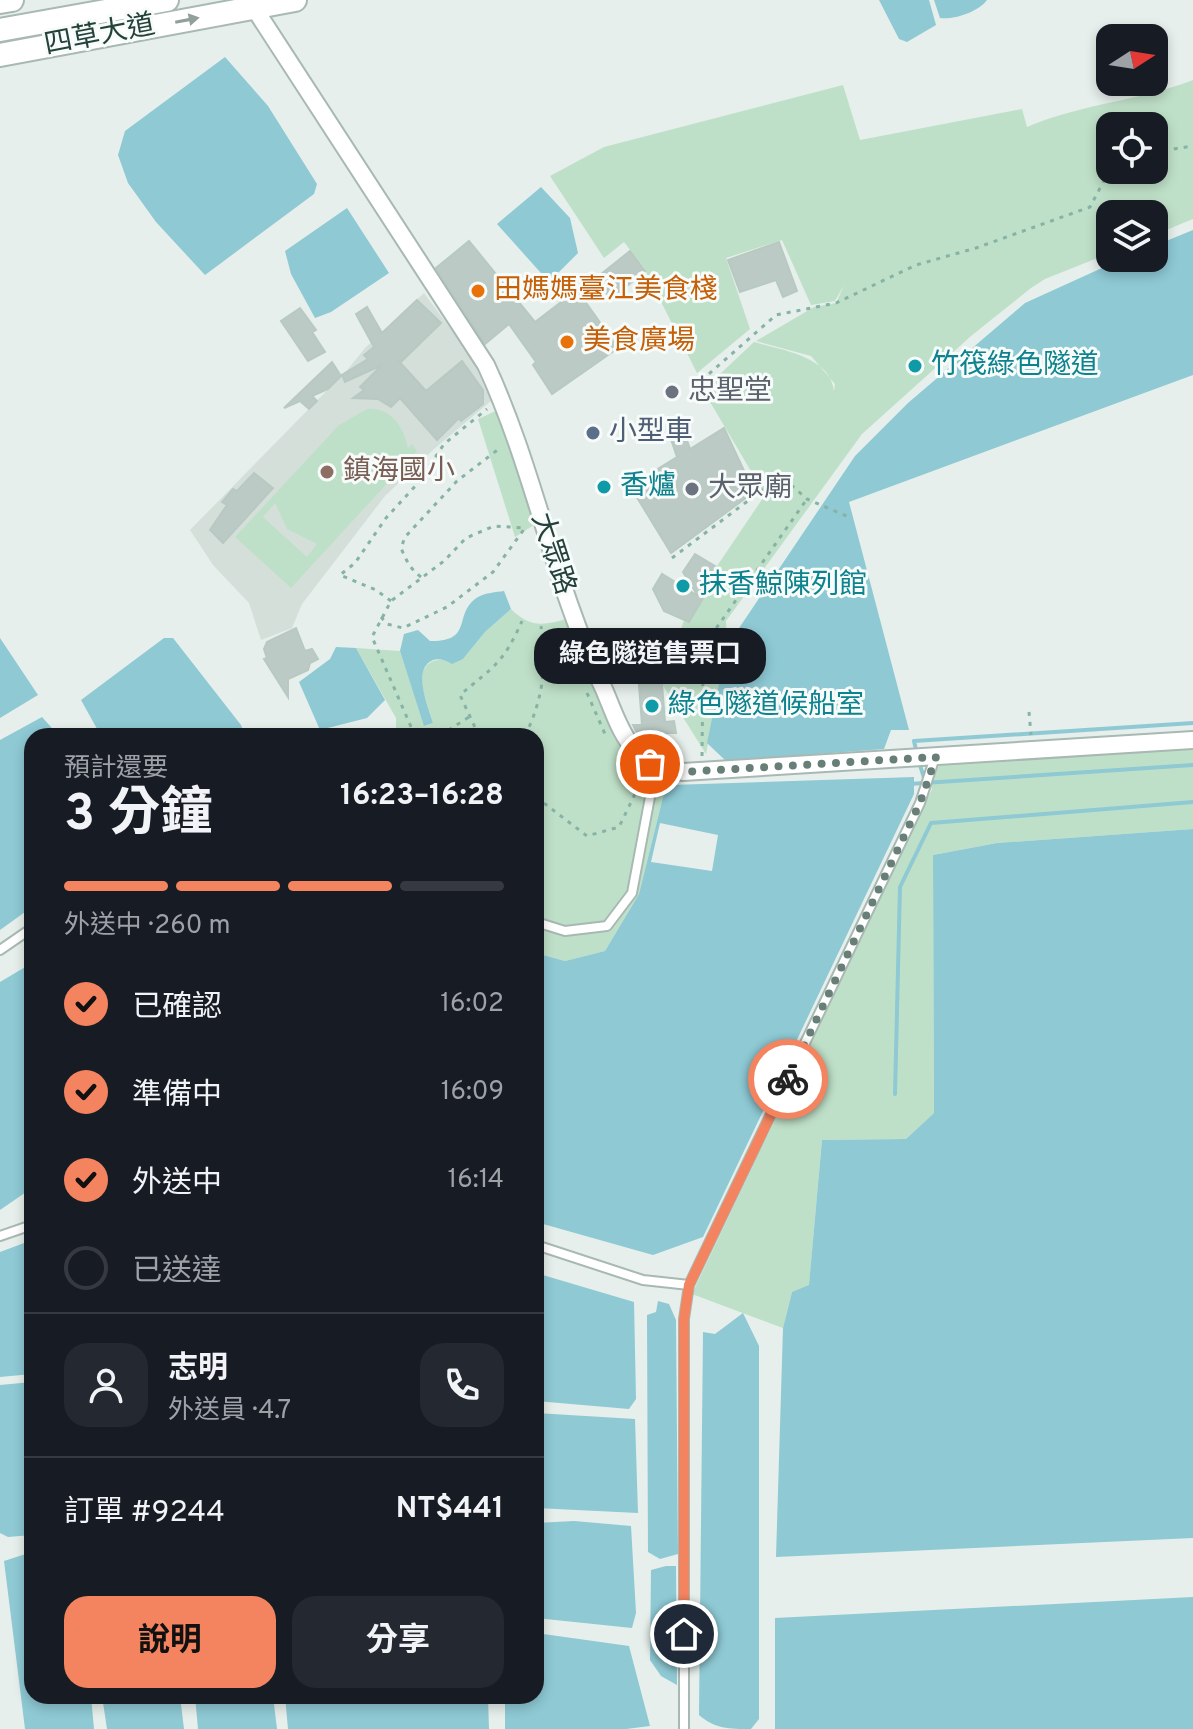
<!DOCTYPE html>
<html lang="zh-TW">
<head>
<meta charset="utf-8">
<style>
	:root { --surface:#171b24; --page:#242831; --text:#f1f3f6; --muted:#9ea1a6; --line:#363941; --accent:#f4845f }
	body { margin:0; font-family:Overpass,"Noto Sans TC",sans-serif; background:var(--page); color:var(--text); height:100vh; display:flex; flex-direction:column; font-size:30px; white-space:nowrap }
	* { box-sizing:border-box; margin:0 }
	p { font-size:26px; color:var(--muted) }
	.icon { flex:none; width:44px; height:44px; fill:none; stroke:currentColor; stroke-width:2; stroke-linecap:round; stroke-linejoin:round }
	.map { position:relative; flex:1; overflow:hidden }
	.details { position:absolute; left:24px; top:728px; width:520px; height:976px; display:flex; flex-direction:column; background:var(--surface); border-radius:24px; box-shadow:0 4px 12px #0003 }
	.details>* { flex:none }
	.needle { width:52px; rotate:78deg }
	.tools { position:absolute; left:1096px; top:24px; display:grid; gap:16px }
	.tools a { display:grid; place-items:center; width:72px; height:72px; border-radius:16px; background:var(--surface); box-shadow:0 4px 12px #0003; font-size:40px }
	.pin { position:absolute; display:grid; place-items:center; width:68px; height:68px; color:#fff; margin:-34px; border:4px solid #fff; border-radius:50%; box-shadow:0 2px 8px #0007 }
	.courier { position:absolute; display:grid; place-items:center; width:80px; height:80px; margin:-40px; border:6px solid #f4845f; border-radius:50%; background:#fff; color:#222; box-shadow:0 2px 10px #0007 }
	.bubble { position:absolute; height:56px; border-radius:24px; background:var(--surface); box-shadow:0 4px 12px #0003; font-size:26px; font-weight:700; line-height:56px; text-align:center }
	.summary em { font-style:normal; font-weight:700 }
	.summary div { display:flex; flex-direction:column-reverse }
	.summary { display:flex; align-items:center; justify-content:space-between; height:136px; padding:0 40px }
	h1 { font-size:52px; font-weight:700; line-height:60px }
	.bar { display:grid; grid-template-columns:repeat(4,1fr); gap:12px 8px; align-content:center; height:96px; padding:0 40px }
	.bar i { height:10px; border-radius:6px; background:var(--line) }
	.bar .selected { background:var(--accent) }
	.bar p { grid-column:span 4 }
	.line { display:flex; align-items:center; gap:20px; padding:0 40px; border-top:2px solid var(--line) }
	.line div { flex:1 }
	.round { display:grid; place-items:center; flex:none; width:84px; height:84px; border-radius:24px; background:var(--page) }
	ol { padding:0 40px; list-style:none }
	li { display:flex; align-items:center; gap:24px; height:88px }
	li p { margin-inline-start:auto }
	li .icon { padding:8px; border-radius:50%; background:var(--accent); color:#111; stroke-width:4 }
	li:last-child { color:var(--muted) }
	li i { width:44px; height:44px; border:4px solid var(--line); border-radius:50% }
	.cta { display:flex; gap:16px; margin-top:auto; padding:16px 40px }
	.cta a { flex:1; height:92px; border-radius:24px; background:var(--accent); color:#111; font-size:32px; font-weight:700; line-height:92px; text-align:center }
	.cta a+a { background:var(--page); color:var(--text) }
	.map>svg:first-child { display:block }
	.built { fill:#d4dfda }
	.green { fill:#bfe0c8; fill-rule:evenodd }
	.water { fill:#8ec9d4 }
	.pier { fill:#e6efeb }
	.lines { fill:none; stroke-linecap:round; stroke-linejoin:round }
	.stream { stroke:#8ec9d4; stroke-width:4 }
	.building { fill:#bbcac4; stroke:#b8c9c2; stroke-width:2 }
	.service-casing { stroke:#a8b8b2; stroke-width:12 }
	.minor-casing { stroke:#a8b8b2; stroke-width:20 }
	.tertiary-casing { stroke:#a8b8b2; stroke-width:26 }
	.path { stroke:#86b3a5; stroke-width:3; stroke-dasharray:4 6; stroke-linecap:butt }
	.service { stroke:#fff; stroke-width:8 }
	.minor { stroke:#fff; stroke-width:16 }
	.tertiary { stroke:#fff; stroke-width:22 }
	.oneway { fill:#92a09c }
	.done { stroke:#687f78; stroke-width:8; stroke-dasharray:0 14.4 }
	.route { stroke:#f4845f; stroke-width:10 }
	.food-dot { fill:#e8710a; stroke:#f7fbf9; stroke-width:3 }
	.culture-dot { fill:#0f9aa8; stroke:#f7fbf9; stroke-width:3 }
	.worship-dot { fill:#6b7280; stroke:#f7fbf9; stroke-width:3 }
	.service-dot { fill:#5c6f8a; stroke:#f7fbf9; stroke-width:3 }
	.education-dot { fill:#8d6e63; stroke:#f7fbf9; stroke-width:3 }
	.labels { text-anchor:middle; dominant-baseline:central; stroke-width:6; stroke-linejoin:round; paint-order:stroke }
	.street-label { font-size:28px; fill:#24423a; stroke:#f7fbf9 }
	.food-label { font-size:28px; fill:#c56008; stroke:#f7fbf9; text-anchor:start }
	.culture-label { font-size:28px; fill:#0d838f; stroke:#f7fbf9; text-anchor:start }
	.worship-label { font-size:28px; fill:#5b616d; stroke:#f7fbf9; text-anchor:start }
	.service-label { font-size:28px; fill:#4e5e75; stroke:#f7fbf9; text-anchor:start }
	.education-label { font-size:28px; fill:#785e54; stroke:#f7fbf9; text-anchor:start }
</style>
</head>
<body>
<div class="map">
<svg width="1193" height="1729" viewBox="0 0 1193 1729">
	<rect width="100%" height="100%" fill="#e6efeb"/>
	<!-- built -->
	<path class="built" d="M424 293 470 355 491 401 434 449 385 496 302 604 292 628 261 640 249 603 213 565 190 530 348 369 365 348Z"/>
	<!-- green -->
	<path class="green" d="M1193 80V219L1154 235V214H1110V253L1045 279 1031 288 971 336 862 434 726 621 727 646 706 754 662 684 688 609 765 495 703 390 754 342C782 350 830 356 834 391L835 384 811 356 756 341 814 307 836 303 844 285 835 301 811 305 782 240 726 258 750 329 697 373 644 268 624 242 604 258 550 176 604 147 843 85 860 140 1022 109 1027 127C1080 104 1139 101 1193 80ZM1110 126H1154V170H1110Z
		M367 409C391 407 404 427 408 448L412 444 417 451 291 588 235 537 339 425ZM275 503 287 529 317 544 307 557 263 517Z
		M498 410 534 525 515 537 478 419Z
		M511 609C529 627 542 626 566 619L608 719 633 765 631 773 636 791 665 789 639 894 605 951 565 961 536 953V736H396V718L356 648 400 651 425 726 433 723C429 707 412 672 431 662 439 658 454 660 463 659L485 632Z
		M1193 747V829L997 843 933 855 934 1113 906 1139 822 1140 809 1286 792 1292 783 1328 692 1294 932 789V775L941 763Z"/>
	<!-- water -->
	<path class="water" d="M879 0H929L936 25 907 42 899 39Z
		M934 0H987C978 12 954 20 940 18Z
		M225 57 268 106 317 184 314 194 205 275 156 222 128 183 118 155 125 131Z
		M541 187 570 218 578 253 549 282 497 224Z
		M347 208 389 273 331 312 315 318 291 274 285 251Z
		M1193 230V375L849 502 909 730H891L884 749 726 761 707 743 727 646 855 456 908 403 1025 303 1124 258H1154V246Z
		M504 591 511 609 485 632 463 659 452 664C446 660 439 658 433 660 411 669 429 708 433 723L424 726 400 651 404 634 418 630 430 641C475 642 452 613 478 597 485 593 496 592 504 591Z
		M0 638 38 695 0 718Z
		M164 638H173L241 725 245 736H101L81 700Z
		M336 647 356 648 385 700 367 718 320 730 299 682 330 659Z
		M42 717 59 736H32V907L0 930V740Z
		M914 777V794L703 1237 653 1255 536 1222V953L565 961 605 951 639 894 665 789 671 785Z
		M1193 829V1538L776 1557 783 1328 792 1292 809 1285 822 1140 906 1139 934 1113 933 855 997 843Z
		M32 963V1188L0 1210V982Z
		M32 1240V1374L0 1377V1252Z
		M536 1273 634 1302 636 1399 629 1409 536 1401Z
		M658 1301 669 1304 676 1320 678 1554 660 1559 648 1552 647 1315 656 1312Z
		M743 1313 759 1346V1719L751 1729C729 1729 715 1729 699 1715L703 1332 715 1334Z
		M32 1382V1535L8 1537 0 1533V1385Z
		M536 1413 635 1419 638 1513 536 1508Z
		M574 1521 631 1526 636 1613 632 1628 536 1618V1523Z
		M32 1552V1696H91L94 1729H25L4 1561Z
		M666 1566H676L677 1685 661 1676 650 1660 651 1570Z
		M1193 1597V1729H775V1618Z
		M536 1633 629 1646 650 1726 626 1729H505V1696H536Z
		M102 1696H180L184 1729H107Z
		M195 1696H273L277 1729H198Z
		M285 1696H488L489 1729H288Z"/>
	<!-- pier -->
	<path class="pier" d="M660 823 718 835 712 871 651 862Z"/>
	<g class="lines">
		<!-- stream -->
		<path class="stream" d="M917 754 914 741 1193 723
			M919 762 925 781
			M909 784 1193 765
			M895 1094 900 887 931 823 1193 802"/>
	</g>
	<!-- building -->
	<path class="building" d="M469 241 535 322 577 290 618 348 552 394 533 365 536 362 509 324 485 344 436 268Z
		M779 242 797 291 783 297 776 280 740 292 728 260Z
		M630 251 645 271 611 299 595 279Z
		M417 300 441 323 401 362 397 359 426 391 462 361 483 390V404L461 421 459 418 437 440 400 398 391 407 378 399 353 398 364 390 360 387 382 365 345 382 342 375 368 359 364 355 374 347 356 314 367 307 382 333Z
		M300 308 316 330 312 332 325 352 308 361 281 321Z
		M332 362 341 376 328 389 312 396 317 401 309 409 300 401 284 408Z
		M724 428 754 492 671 553 630 486 677 457 671 439 677 429 684 432 690 449Z
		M254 473 273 488 223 543 210 530 227 505 222 502 233 489 237 491Z
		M695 554 720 569 689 622 664 611 653 589 662 574 698 596 683 572Z
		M296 628 305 651 312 649 318 659 310 663 308 670 288 679V697L264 659 267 658 264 649 267 642Z
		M666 637 676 644 659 674 648 667Z
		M662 684 665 722 674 721 676 733H666V738L638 735 633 725H642L639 685Z"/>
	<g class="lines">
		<!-- service casing -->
		<g class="service-casing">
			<path id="service" d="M536 922 565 931 607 926 632 893 656 765
				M0 950 32 928
				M0 1236 32 1225
				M536 1245 643 1280 689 1285
				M684 1729V1319L689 1285 920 803 935 757"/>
		</g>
		<!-- minor casing -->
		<g class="minor-casing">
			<path id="minor" d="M249 0 486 365C534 468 553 582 602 685 611 704 618 729 631 745 646 764 662 767 683 772L1193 740"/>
		</g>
		<!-- tertiary casing -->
		<g class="tertiary-casing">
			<path id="tertiary" d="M0 2 12 0
				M0 30 167 0
				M0 55 295 0"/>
		</g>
		<!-- path -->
		<path class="path" d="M1154 152 1193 146
			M694 387 776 315 836 303 916 265 976 248 1090 207 1108 173 1114 170
			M672 558 781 476 807 499 851 518
			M421 577C410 569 406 560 401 548L405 537 457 481 500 448
			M391 601 376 590 340 575 355 563 386 518 419 482 444 444 487 409
			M381 617 387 624 403 628 447 607 493 572 525 528
			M587 693 605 734
			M1029 712 1031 735
			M415 736 372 637 391 601 444 561 466 538 494 526 525 528
			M419 736 447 731 469 717
			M479 736 460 695C494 666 503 664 522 621
			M525 736C544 696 546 669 541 626
			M702 756 703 669 715 630 807 499
			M622 761 636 791H639
			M536 797 587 836 619 827 636 792"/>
		<!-- service -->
		<use href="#service" class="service"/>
		<!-- minor -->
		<use href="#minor" class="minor"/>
		<!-- tertiary -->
		<use href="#tertiary" class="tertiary"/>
	</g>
	<!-- one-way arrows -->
	<defs><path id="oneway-solid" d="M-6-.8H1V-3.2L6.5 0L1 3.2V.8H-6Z" transform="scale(2)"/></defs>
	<use class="oneway" href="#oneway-solid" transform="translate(187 20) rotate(-11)"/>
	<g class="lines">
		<!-- done -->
		<path class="done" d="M650 764 683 772 936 757 920 803 788 1079"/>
		<!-- route -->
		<path class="route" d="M684 1634V1319L689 1285 788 1079"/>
	</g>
	<!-- markers -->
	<g class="food-dot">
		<circle cx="478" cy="291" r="8"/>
		<circle cx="567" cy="342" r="8"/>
	</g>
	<g class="culture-dot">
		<circle cx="915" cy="366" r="8"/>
		<circle cx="604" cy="487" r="8"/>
		<circle cx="683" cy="586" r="8"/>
		<circle cx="652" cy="706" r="8"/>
	</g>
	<g class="worship-dot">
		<circle cx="672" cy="392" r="8"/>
		<circle cx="692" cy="489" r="8"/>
	</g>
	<circle class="service-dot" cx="593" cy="433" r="8"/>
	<circle class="education-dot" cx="327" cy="472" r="8"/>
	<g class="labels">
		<!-- street labels -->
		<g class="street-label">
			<text transform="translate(100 36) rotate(-11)">四草大道</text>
			<text transform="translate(552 554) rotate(72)">大眾路</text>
		</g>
		<!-- food labels -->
		<g class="food-label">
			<text x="494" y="291">田媽媽臺江美食棧</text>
			<text x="583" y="342">美食廣場</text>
		</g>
		<!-- culture labels -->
		<g class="culture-label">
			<text x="931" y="366">竹筏綠色隧道</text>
			<text x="620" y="487">香爐</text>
			<text x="699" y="586">抹香鯨陳列館</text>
			<text x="668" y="706">綠色隧道候船室</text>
		</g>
		<!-- worship labels -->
		<g class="worship-label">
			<text x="688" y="392">忠聖堂</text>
			<text x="708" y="489">大眾廟</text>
		</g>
		<!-- service labels -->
		<g class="service-label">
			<text x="609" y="433">小型車</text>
		</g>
		<!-- education labels -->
		<g class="education-label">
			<text x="343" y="472">鎮海國小</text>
		</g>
	</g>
</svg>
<div class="tools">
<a><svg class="needle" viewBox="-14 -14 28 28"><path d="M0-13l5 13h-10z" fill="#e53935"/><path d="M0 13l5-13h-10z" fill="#9ea1a6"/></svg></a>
<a><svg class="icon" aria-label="locate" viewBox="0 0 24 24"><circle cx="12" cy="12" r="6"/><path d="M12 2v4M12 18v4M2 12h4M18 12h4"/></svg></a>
<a><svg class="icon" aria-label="layers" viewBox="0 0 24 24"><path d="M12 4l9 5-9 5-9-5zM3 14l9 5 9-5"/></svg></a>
</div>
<div class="pin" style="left:650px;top:764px;background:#ea580c"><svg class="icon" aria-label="bag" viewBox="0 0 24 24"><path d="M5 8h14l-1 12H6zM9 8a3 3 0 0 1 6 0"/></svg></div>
<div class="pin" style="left:684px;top:1634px;background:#1f2937"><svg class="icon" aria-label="home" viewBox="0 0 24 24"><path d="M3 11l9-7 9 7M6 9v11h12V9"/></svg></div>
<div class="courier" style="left:788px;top:1079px"><svg class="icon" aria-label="bike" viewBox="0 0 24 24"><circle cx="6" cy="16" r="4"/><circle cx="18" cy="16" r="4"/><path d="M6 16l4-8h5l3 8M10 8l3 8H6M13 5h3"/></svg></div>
<div class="bubble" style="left:534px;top:628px;width:232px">綠色隧道售票口</div>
<section class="details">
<div class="summary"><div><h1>3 分鐘</h1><p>預計還要</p></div><em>16:23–16:28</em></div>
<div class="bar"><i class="selected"></i><i class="selected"></i><i class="selected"></i><i></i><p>外送中 · 260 m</p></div>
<ol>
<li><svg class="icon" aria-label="check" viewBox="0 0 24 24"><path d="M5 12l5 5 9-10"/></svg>已確認<p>16:02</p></li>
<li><svg class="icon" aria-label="check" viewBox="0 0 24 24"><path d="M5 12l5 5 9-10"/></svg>準備中<p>16:09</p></li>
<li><svg class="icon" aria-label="check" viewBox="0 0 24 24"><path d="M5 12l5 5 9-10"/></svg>外送中<p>16:14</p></li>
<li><i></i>已送達</li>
</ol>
<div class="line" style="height:144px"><a class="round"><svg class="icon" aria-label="person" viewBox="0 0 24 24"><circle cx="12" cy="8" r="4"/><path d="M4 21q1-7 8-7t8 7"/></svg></a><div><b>志明</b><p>外送員 · 4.7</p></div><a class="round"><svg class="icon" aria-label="phone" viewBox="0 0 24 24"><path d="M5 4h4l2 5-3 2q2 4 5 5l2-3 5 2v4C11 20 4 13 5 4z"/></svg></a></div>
<div class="line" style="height:104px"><div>訂單 #9244</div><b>NT$441</b></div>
<div class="cta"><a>說明</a><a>分享</a></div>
</section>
</div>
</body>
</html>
